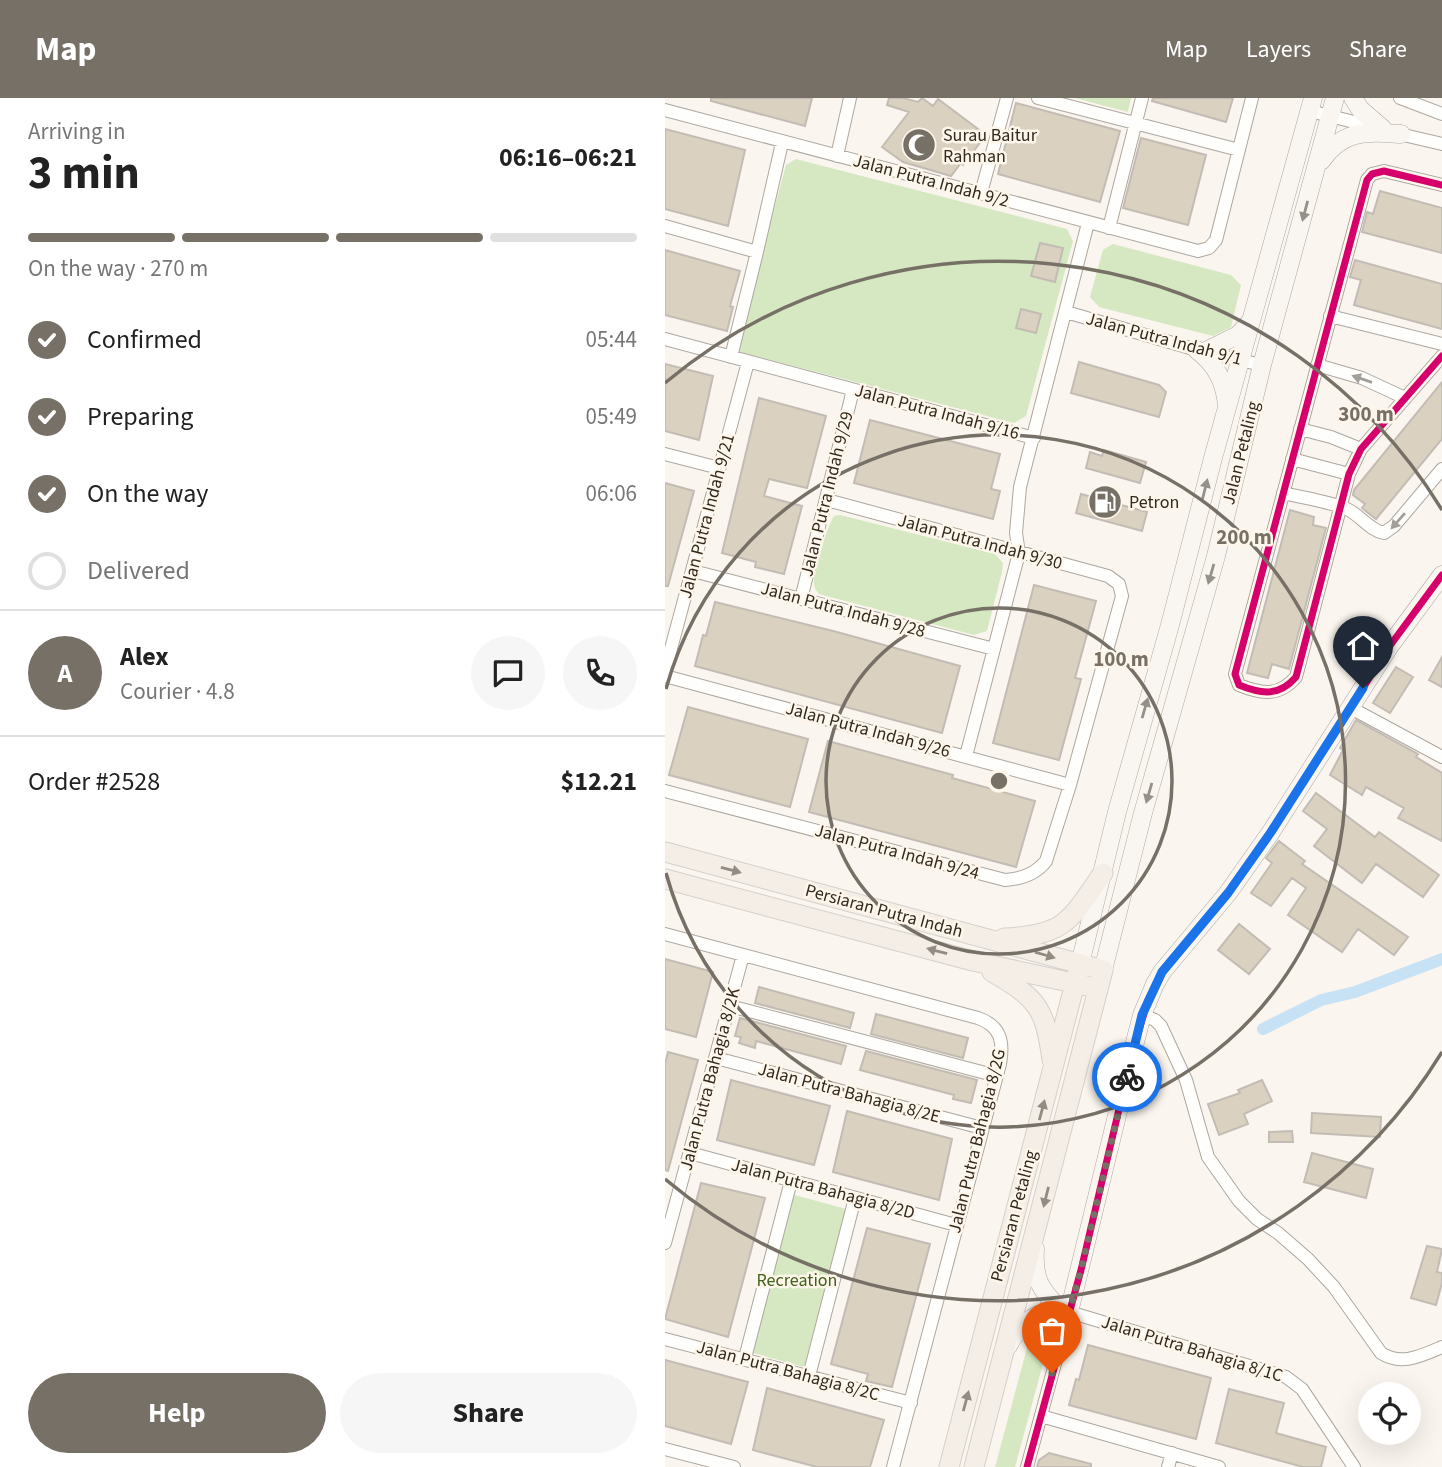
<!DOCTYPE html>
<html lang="en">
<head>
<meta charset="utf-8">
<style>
	:root { --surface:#fff; --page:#f6f6f6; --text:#222; --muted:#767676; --line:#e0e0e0; --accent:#777067 }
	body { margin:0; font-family:"Source Sans 3",sans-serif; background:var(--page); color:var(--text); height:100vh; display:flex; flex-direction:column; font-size:26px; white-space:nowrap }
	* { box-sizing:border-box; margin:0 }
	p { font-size:23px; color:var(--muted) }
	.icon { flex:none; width:38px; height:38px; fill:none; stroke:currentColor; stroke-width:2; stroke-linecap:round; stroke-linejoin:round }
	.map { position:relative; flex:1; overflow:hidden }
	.side { display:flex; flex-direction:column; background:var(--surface); width:665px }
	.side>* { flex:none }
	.buttons { position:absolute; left:693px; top:1284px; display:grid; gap:14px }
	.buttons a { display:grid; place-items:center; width:63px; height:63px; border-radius:50%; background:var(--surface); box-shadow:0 7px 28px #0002; font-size:35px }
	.pin { position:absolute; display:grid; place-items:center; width:60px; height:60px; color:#fff; margin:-72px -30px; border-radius:50% 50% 50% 0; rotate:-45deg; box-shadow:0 0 7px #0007 }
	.pin .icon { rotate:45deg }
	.courier { position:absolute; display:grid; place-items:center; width:70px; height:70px; margin:-35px; border:5px solid #1a73e8; border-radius:50%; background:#fff; color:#222; box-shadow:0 2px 9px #0007 }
	.head em { font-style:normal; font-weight:700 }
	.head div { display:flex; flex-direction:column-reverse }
	.head { display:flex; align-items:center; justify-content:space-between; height:119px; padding:0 28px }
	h1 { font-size:46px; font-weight:700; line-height:52px }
	.bar { display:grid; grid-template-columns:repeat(4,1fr); gap:10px 7px; align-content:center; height:84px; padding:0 28px }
	.bar i { height:9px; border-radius:5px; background:var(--line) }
	.bar .current { background:var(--accent) }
	.bar p { grid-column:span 4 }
	.line { display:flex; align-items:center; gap:18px; padding:0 28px; border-top:2px solid var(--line) }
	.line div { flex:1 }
	.round { display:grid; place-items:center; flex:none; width:74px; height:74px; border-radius:37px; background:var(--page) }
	ol { padding:0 28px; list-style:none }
	li { display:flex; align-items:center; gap:21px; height:77px }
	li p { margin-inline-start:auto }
	li .icon { padding:7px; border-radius:50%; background:var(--accent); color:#fff; stroke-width:4 }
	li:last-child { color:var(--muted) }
	li i { width:38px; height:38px; border:4px solid var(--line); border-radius:50% }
	.button { display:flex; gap:14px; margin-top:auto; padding:14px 28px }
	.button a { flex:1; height:80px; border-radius:42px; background:var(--accent); color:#fff; font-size:28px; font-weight:700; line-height:80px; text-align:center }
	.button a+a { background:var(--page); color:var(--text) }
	header { display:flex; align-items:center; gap:42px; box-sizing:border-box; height:98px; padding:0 35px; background:var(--accent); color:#fff }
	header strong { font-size:33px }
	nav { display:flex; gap:38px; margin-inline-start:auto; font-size:24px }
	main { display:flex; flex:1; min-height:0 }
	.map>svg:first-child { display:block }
	.green { fill:#d6e8c1 }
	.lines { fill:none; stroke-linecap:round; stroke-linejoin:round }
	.canal { stroke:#c7e1f5; stroke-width:12 }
	.building { fill:#dbd1c0; stroke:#c2bcb4; stroke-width:2 }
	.street-casing { stroke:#aca79f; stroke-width:14 }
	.secondary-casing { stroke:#aca79f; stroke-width:19 }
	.primary-casing { stroke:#d4d0cc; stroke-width:21 }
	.street { stroke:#fefefc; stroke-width:12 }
	.secondary { stroke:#f9f6f2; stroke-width:18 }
	.primary { stroke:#f4eee7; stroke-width:19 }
	.cycleway-casing { stroke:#fef6ea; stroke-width:11 }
	.cycleway { stroke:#d6006c; stroke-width:7 }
	.oneway { fill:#959088 }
	.oneway2 { fill:#a29e98 }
	.oneway3 { fill:#928c82 }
	.done { stroke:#777067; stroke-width:7; stroke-dasharray:0 12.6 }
	.route { stroke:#1a73e8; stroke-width:9 }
	.ring { fill:none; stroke:#777067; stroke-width:3.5 }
	.labels { text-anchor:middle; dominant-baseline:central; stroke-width:5; stroke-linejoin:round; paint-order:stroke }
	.poi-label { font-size:18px; fill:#31291e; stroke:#fef6ea; text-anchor:start }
	.street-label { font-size:18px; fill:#31291e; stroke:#fef6ea }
	.park-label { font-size:18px; fill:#3f621d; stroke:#fef6ea }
	.centre { fill:#777067; stroke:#fef6ea; stroke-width:3.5 }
	.ring-label { font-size:21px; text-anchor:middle; font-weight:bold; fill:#777067; stroke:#fef6ea; stroke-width:5; stroke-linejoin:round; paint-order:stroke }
</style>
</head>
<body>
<header>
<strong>Map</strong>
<nav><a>Map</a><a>Layers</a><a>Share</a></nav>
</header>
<main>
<section class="side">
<div class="head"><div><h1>3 min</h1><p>Arriving in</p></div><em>06:16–06:21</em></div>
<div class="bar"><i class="current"></i><i class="current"></i><i class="current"></i><i></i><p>On the way · 270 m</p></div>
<ol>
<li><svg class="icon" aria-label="check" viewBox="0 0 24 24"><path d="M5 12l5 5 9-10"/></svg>Confirmed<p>05:44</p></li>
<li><svg class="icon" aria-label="check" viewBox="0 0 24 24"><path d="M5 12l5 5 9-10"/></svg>Preparing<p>05:49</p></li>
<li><svg class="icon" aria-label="check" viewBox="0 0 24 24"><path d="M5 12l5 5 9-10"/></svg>On the way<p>06:06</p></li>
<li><i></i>Delivered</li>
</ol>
<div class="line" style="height:126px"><b class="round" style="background:var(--accent);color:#fff">A</b><div><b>Alex</b><p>Courier · 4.8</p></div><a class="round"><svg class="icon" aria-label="chat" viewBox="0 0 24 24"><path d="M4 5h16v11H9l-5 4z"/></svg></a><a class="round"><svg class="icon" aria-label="phone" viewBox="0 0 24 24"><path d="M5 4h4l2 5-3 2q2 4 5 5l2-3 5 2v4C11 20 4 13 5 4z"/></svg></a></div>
<div class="line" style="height:91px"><div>Order #2528</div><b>$12.21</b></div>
<div class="button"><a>Help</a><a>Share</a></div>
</section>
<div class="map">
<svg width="777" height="1369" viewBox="0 0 777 1369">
	<rect width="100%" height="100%" fill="#faf5ee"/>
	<!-- green -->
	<path class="green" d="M410 0H466L463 14Z
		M131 61 402 131 408 143 361 318 349 325 71 253 121 67Z
		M448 146 566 177 576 187 566 229 548 238 434 209 425 199 438 152Z
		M175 417 330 456 338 465 337 474 322 533 309 537 154 496C151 492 149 490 149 485 148 475 163 426 169 418Z
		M126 1096 181 1111 139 1269 84 1254Z
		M366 1235 385 1240 350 1369H330Z"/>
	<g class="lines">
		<!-- canal -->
		<path class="canal" d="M598 931 656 902 690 894 777 861"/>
	</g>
	<!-- building -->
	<path class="building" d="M46 0H147L140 28 46 3Z
		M224 0H238L253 4 257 0 268 8 273 1 321 37 298 67 296 65 286 78 238 64 217 49 244 14 222 7Z
		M488 0H568L561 24 487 3Z
		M351 5 455 33 435 104 333 76Z
		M0 31 80 52 63 128 0 111Z
		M476 40 541 57 523 127 458 110Z
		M715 93 777 110V155L697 134 702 114 708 116Z
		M375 145 398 150 390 184 366 178Z
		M0 152 75 173 65 208 68 209 62 233 0 217Z
		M690 162 777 186V231L689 207 696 182 685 179Z
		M356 211 376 216 371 235 351 230Z
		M414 264 494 287 501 294 494 319 406 295Z
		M0 266 48 278 34 342 0 333Z
		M777 284V341L711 421 697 410 700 406 688 397 689 392Z
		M94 300 161 318 142 390 104 381 99 398 137 408 119 476 90 469 91 464 57 455Z
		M205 322 335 356 326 391 335 393 328 421 189 385Z
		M439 352 481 364 475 385 421 370 425 354 437 358Z
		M0 385 29 393 3 488H0Z
		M416 396 482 414 477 433 411 415Z
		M625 412 649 419 648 427 661 430 624 571 607 566 603 580 582 575Z
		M369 487 431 503 410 580 416 581 394 662 328 645Z
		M50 504 172 534 295 568 277 635 30 568 38 537 41 538Z
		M777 559V589L764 582Z
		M731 569 748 579 725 615 708 605Z
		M23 609 143 641 125 709 4 677Z
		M691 622 753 656 751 659 777 675V743L733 720 739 710 701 689 697 697 665 677 678 652 675 650Z
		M163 643 288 677 287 680 370 703 351 769 144 714Z
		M651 695 710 739 714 734 774 777 758 799 711 766 697 785 649 748 662 731 638 713Z
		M614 743 640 763 637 766 743 839 729 857 693 831 677 854 623 817 641 790 627 780 606 808 586 795 607 765 601 760Z
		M574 826 605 851 584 876 553 852Z
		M0 861 48 874 31 939 0 931Z
		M94 889 189 915 185 930 90 905Z
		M211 916 303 940 298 960 206 936Z
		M75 920 181 948 176 966 91 943 90 950 74 945 76 939 70 938Z
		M201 953 312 982 306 1005 288 1001 289 997 195 972Z
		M3 954 33 962 3 1073 0 1072V966Z
		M66 982 165 1008 149 1067 52 1042Z
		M597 982 607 1003 579 1016 583 1026 554 1037 543 1006 575 995 573 992Z
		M182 1013 287 1041 274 1102 168 1074Z
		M647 1015 716 1019 715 1039 646 1035Z
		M627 1033 628 1044H604V1034Z
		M647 1055 708 1071 701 1100 639 1084Z
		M36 1085 100 1100 63 1239 0 1221Z
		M202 1130 265 1146 227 1289 201 1283 203 1276 166 1266Z
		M762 1148 777 1151 772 1174 777 1175V1185L771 1207 746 1200Z
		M423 1247 546 1280 531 1341 404 1307 411 1281 414 1282Z
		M0 1262 83 1284 66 1346 0 1328Z
		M102 1290 219 1322 205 1369H152L88 1352Z
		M564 1291 619 1305 611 1335 661 1349 656 1369H638L551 1345Z
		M384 1355 426 1366V1369H372L374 1362Z"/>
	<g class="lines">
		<!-- street casing -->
		<g class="street-casing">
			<path id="street" d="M373 0 574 52
				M735 0 777 16
				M0 12 533 153 544 150 551 142 587 0
				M645 13 713 30
				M730 35 777 46
				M172 58 185 0
				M777 87 719 73 707 76 702 82 570 576 574 587C596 596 614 599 631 579L684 376 696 351 777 258
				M316 95 342 0
				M0 128 92 154 117 45
				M444 130 477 0
				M401 214 539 254 597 267
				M665 218 777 246
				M0 241 369 340
				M66 259 92 154
				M652 267 697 280 740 300
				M635 331 666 339 696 351
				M0 356 54 370
				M627 361 684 376
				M618 395C639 400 662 403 682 411 695 417 704 432 719 435L729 428 777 371
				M28 473 329 551
				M136 501 188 292
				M0 573 83 264
				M0 578 405 687
				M686 610 777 659
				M301 658 354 455 351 435 355 389 423 125
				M0 693 340 782C356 781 371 776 381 763L405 687 457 498 454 486 443 478 162 402
				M0 836 313 920C336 928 339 944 335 966L228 1369
				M65 908 332 978
				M477 917 490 922 496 928 521 982 543 1059 574 1103 592 1121 613 1135 643 1161 669 1189 716 1255C736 1268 756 1258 777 1249
				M51 960 317 1030
				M25 1055 291 1127
				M0 1145 78 857
				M0 1241 246 1305
				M80 1260 126 1083
				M144 1278 190 1100
				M376 1318 554 1369
				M0 1351 69 1369
				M362 1369 404 1214 621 1279 637 1291 689 1369
				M503 1369 507 1355"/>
		</g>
		<!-- secondary casing -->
		<g class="secondary-casing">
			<path id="secondary" d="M688 0 695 11 718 31
				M656 63C678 31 701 34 736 36
				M532 252C551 267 559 282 562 306
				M539 254 573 237 585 224
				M415 866 452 714 505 527 548 360 648 0
				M438 872 478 715 551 458 597 267 670 0
				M370 1151C368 1180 375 1192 396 1212
				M343 1248C355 1225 377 1207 404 1214L468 952 477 917 490 886 497 874 563 795 606 734 724 549 777 477"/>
		</g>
		<!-- primary casing -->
		<g class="primary-casing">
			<path id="primary" d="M0 754 438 872 309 1369
				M0 781 308 863 422 888
				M339 840C402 837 405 822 438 775
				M327 874C372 900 380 909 387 962
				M284 1369 415 866"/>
		</g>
		<!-- street -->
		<use href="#street" class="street"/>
		<!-- secondary -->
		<use href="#secondary" class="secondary"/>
		<!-- primary -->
		<use href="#primary" class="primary"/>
		<!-- cycleway casing -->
		<g class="cycleway-casing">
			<path id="cycleway" d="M777 87 719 73 707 76 702 82 570 576 574 587C596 596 614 599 631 579L684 376 696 351 777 258
				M362 1369 416 1172 468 952 483 902 497 874 563 795 606 734 724 549 777 477"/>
		</g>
		<!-- cycleway -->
		<use href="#cycleway" class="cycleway"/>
	</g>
	<!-- one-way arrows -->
	<defs><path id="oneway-solid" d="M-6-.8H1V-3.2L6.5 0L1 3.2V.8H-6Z" transform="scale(1.75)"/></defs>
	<g class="oneway">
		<use href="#oneway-solid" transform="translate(640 113) rotate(105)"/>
		<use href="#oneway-solid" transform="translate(540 391) rotate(-76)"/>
		<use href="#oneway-solid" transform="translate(546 476) rotate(106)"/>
		<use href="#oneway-solid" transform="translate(480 610) rotate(-74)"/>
		<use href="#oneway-solid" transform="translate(484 695) rotate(106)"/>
	</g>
	<g class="oneway2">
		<use href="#oneway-solid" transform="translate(697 281) rotate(-161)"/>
		<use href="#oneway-solid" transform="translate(733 423) rotate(131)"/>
	</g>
	<g class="oneway3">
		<use href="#oneway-solid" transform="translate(66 772) rotate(15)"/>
		<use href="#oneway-solid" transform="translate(272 853) rotate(-165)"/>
		<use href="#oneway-solid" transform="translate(380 857) rotate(16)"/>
		<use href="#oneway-solid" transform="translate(377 1012) rotate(-75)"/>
		<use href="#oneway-solid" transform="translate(381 1099) rotate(104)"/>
		<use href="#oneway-solid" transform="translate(301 1303) rotate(-75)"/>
	</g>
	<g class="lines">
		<!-- done -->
		<path class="done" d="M387 1275 416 1172 462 979"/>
		<!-- route -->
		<path class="route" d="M462 979 477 917 497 874 563 795 606 734 698 590"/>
	</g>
	<!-- distance rings -->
	<g class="ring">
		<circle cx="334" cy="683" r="173"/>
		<path d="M1 591A346 346 0 1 1 1 775"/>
		<path d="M777 954A519 519 0 0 1 0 1081M0 285A519 519 0 0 1 777 412"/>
	</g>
	<!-- icons -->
	<defs>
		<g id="mosque-disc" transform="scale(1.75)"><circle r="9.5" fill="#777067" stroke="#fef6ea"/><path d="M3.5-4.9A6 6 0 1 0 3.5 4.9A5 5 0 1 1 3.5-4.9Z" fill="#fff"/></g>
		<g id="fuel-disc" transform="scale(1.75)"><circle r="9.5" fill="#777067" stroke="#fef6ea"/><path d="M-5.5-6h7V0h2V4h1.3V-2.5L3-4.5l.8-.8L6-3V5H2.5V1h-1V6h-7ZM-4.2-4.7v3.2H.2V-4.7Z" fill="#fff"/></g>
	</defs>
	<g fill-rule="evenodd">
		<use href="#mosque-disc" x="254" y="47"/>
		<use href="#fuel-disc" x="440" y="404"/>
	</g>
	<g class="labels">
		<!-- poi labels -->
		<g class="poi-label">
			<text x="278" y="37">Surau Baitur<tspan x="278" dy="21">Rahman</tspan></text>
			<text x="464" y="404">Petron</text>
		</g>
		<!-- street labels -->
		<g class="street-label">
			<text transform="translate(266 83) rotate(15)">Jalan Putra Indah 9/2</text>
			<text transform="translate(499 241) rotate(15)">Jalan Putra Indah 9/1</text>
			<text transform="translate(272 314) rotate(15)">Jalan Putra Indah 9/16</text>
			<text transform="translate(576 355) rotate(-76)">Jalan Petaling</text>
			<text transform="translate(162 396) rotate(-76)">Jalan Putra Indah 9/29</text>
			<text transform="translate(42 418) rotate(-75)">Jalan Putra Indah 9/21</text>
			<text transform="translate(315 444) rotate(15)">Jalan Putra Indah 9/30</text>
			<text transform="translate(178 512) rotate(15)">Jalan Putra Indah 9/28</text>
			<text transform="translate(203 632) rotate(15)">Jalan Putra Indah 9/26</text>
			<text transform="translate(232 754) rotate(15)">Jalan Putra Indah 9/24</text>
			<text transform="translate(219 813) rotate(15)">Persiaran Putra Indah</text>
			<text transform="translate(45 981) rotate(-75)">Jalan Putra Bahagia 8/2K</text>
			<text transform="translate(184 995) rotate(15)">Jalan Putra Bahagia 8/2E</text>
			<text transform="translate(312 1043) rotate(-76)">Jalan Putra Bahagia 8/2G</text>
			<text transform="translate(158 1091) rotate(15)">Jalan Putra Bahagia 8/2D</text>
			<text transform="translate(349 1118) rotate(-75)">Persiaran Petaling</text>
			<text transform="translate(527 1251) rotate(17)">Jalan Putra Bahagia 8/1C</text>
			<text transform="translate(123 1273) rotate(15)">Jalan Putra Bahagia 8/2C</text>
		</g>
		<!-- park labels -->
		<g class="park-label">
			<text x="132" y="1182">Recreation</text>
		</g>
	</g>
	<circle cx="334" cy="683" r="10" class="centre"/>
	<g class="ring-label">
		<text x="701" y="323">300 m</text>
		<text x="579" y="446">200 m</text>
		<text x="456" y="568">100 m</text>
	</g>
</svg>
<div class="buttons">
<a><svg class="icon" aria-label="locate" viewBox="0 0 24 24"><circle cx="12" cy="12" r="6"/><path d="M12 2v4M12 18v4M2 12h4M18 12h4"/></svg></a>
</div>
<div class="pin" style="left:387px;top:1275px;background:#ea580c"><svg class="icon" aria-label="bag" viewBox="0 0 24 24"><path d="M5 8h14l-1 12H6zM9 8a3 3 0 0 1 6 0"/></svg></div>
<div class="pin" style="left:698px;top:590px;background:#1f2937"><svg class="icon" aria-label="home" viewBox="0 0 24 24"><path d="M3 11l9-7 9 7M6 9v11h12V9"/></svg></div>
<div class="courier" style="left:462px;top:979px"><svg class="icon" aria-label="bike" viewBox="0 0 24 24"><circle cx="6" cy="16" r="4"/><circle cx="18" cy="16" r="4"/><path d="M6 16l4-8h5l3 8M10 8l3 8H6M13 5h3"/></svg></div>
</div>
</main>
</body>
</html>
